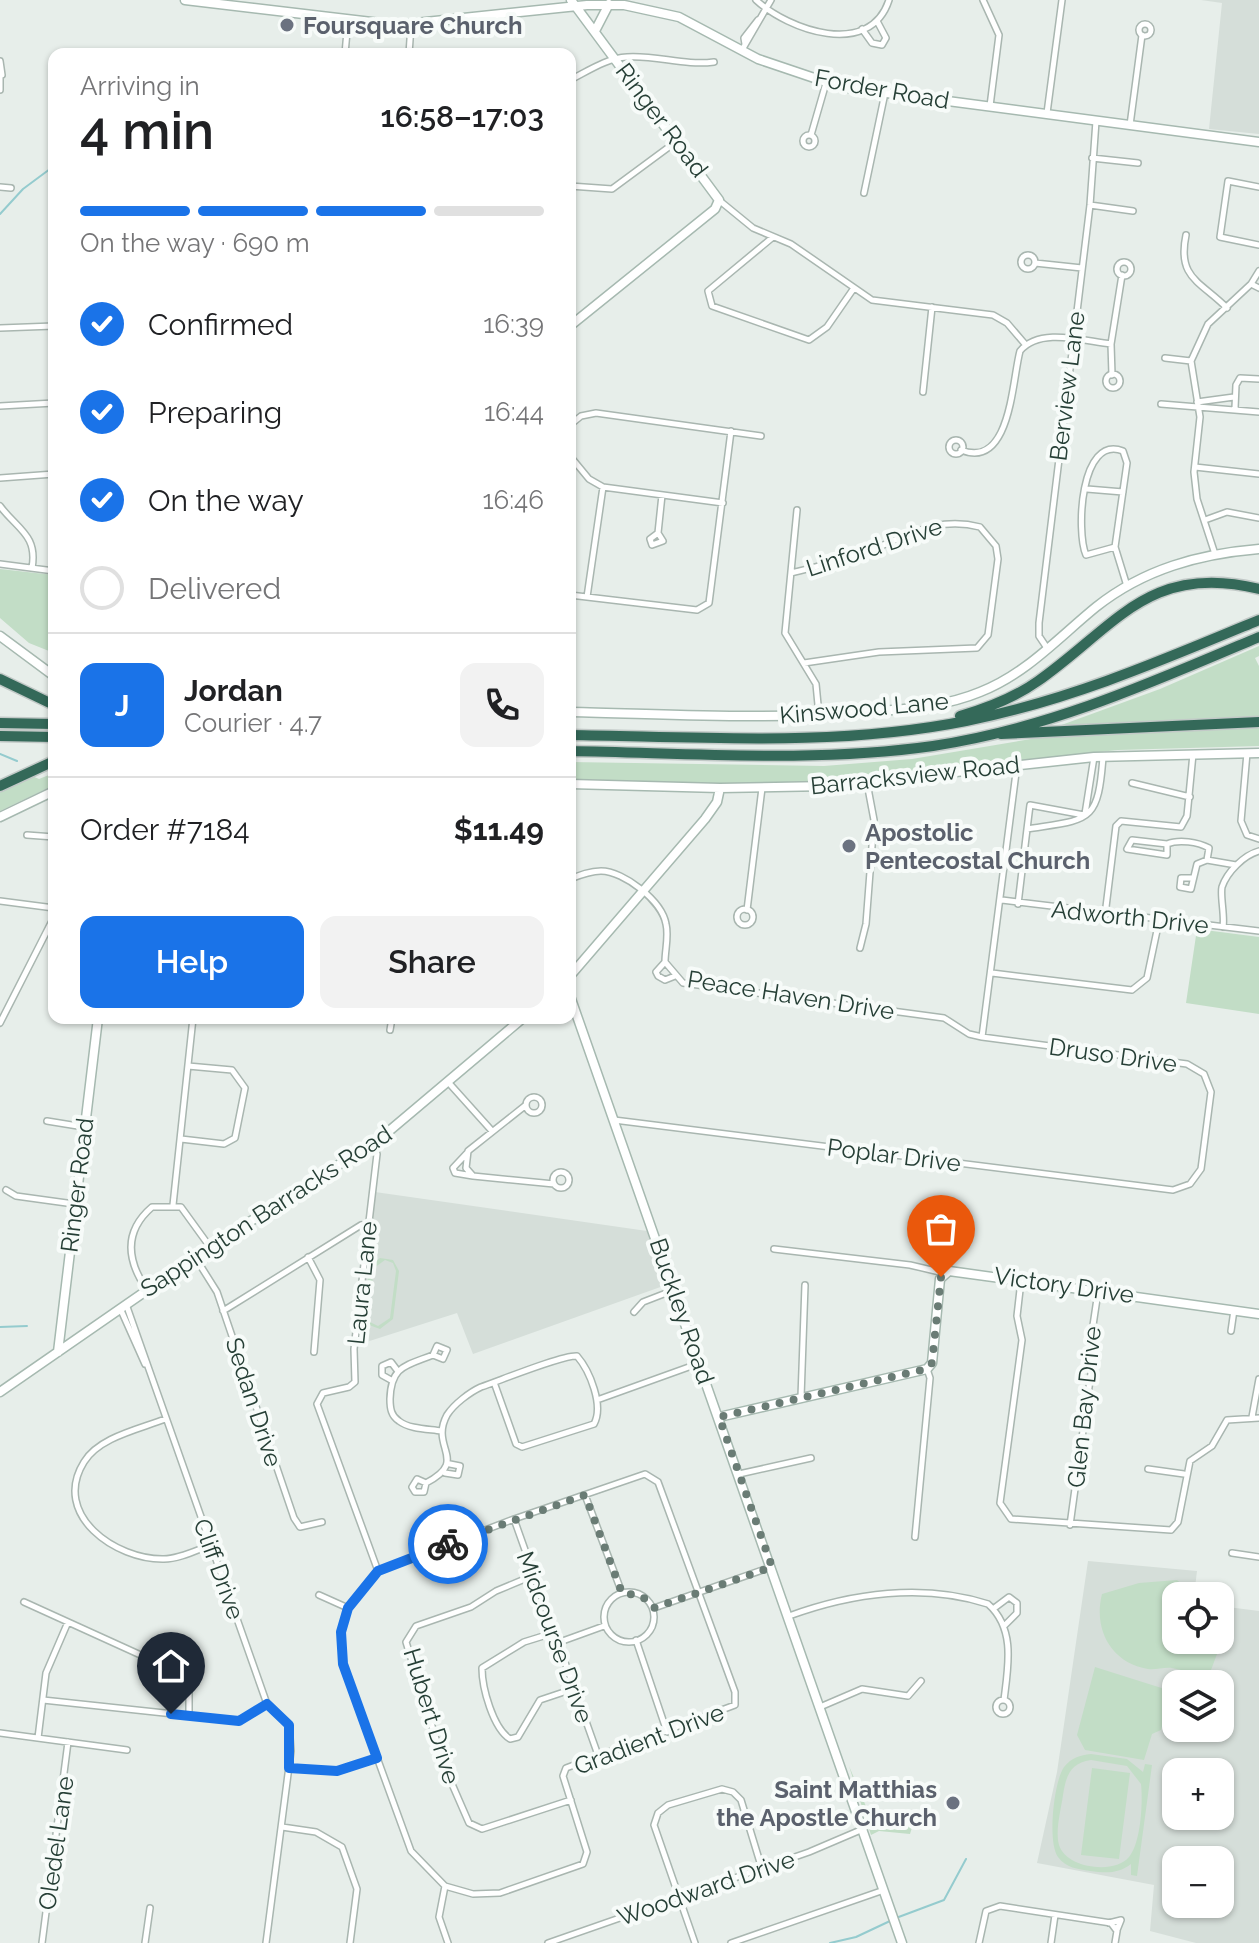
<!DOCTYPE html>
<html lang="en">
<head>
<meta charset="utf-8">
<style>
	:root { --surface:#fff; --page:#f2f2f2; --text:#202124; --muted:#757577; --line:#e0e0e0; --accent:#1a73e8 }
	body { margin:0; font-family:Raleway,sans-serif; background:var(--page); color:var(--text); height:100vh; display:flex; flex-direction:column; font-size:30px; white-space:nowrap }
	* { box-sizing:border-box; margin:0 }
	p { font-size:26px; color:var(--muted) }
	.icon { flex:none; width:44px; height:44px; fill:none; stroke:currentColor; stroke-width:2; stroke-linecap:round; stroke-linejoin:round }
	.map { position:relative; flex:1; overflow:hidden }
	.sheet { position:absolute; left:48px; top:48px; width:528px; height:976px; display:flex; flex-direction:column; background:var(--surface); border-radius:16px; box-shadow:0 2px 6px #0004 }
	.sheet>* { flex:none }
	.fabs { position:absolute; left:1162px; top:1582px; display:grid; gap:16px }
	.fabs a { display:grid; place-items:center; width:72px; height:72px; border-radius:16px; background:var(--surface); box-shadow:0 2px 6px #0004; font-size:40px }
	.pin { position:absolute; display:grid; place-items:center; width:68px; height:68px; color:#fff; margin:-82px -34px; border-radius:50% 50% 50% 0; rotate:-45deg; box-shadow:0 0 8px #0007 }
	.pin .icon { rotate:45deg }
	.courier { position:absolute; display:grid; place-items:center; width:80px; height:80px; margin:-40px; border:6px solid #1a73e8; border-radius:50%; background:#fff; color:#222; box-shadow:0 2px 10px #0007 }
	.overview em { font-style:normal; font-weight:600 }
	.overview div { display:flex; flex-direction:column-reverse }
	.overview { display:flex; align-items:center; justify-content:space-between; height:136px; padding:0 32px }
	h1 { font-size:52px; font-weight:600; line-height:60px }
	.bar { display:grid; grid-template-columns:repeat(4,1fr); gap:12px 8px; align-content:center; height:96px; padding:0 32px }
	.bar i { height:10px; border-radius:6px; background:var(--line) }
	.bar .on { background:var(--accent) }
	.bar p { grid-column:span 4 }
	.line { display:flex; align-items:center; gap:20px; padding:0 32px; border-top:2px solid var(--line) }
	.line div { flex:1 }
	.round { display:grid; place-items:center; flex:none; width:84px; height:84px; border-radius:16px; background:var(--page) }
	ol { padding:0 32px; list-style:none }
	li { display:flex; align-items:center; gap:24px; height:88px }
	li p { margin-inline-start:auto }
	li .icon { padding:8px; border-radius:50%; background:var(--accent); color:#fff; stroke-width:4 }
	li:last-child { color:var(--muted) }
	li i { width:44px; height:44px; border:4px solid var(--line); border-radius:50% }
	.primary-button { display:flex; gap:16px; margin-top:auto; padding:16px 32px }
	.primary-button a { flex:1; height:92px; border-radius:16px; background:var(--accent); color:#fff; font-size:32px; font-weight:600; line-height:92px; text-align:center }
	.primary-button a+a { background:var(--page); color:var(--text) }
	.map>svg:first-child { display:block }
	.built { fill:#d5ded9; fill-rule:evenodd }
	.green { fill:#c2ddc6; fill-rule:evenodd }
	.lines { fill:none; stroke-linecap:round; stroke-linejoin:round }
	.stream { stroke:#94cbce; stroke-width:2 }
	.street-casing { stroke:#a9b6b0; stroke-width:8 }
	.secondary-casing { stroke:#a6b9b0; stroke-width:11 }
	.highway-casing { stroke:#c2c9c7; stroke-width:13 }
	.street { stroke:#fff; stroke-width:5 }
	.secondary { stroke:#fff; stroke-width:8 }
	.highway { stroke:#346959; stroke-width:10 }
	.done { stroke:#6a7c75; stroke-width:8; stroke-dasharray:0 14.4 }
	.route { stroke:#1a73e8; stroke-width:10 }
	.worship-dot { fill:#6b7280; stroke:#f7fbf9; stroke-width:3 }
	.labels { text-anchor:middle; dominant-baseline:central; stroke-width:8; stroke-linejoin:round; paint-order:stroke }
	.worship-label { font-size:24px; font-weight:bold; fill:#5b616d; stroke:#f7fbf9; text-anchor:start }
	.street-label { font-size:24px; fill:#263f36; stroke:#f7fbf9 }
</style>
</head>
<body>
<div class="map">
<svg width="1259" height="1943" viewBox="0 0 1259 1943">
	<rect width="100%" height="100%" fill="#e7eeea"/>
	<!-- built -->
	<path class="built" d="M1201 0H1259V134L1209 129 1222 3Z
		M375 1192 647 1231 666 1285 473 1354 457 1313 357 1345Z
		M1088 1561 1197 1571 1194 1596H1176V1640H1220V1606L1259 1611V1943H1196L1150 1931 1154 1885 1037 1863 1057 1772ZM1176 1684H1220V1728H1176ZM1176 1772H1220V1816H1176ZM1176 1860H1220V1904H1176Z"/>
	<!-- green -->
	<path class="green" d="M0 569 54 575V622L49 651 29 643 0 618Z
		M1259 646V656L1255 658 1259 666V718L1056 727 1160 689Z
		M1259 727V746L1118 750 835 780 739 784 570 779V762L824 766 912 759 1055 735Z
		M54 773V785L0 811V792L30 775 39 779Z
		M1197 929 1259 937V1014L1186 1003Z
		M380 1258 393 1260 399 1271 393 1319 380 1329 369 1325C360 1311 366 1267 380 1258ZM385 1260 393 1263 396 1271 390 1318 378 1326 370 1322 368 1313 374 1268Z
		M1177 1580 1184 1586 1185 1596H1176V1640H1220V1626L1226 1630 1208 1678C1197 1675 1184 1670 1172 1668 1164 1667 1156 1670 1148 1669 1111 1663 1093 1629 1102 1594L1139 1583Z
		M1095 1667 1171 1691 1161 1730 1152 1734 1144 1760 1085 1750 1077 1735Z
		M1091 1754 1127 1759 1143 1772 1145 1764 1152 1765 1137 1876 1131 1875V1864C1118 1874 1106 1873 1090 1871 1078 1869 1066 1868 1058 1857 1047 1842 1054 1781 1064 1767 1071 1758 1080 1755 1091 1754ZM1091 1760 1127 1766 1141 1784C1143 1802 1141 1843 1129 1857 1114 1875 1066 1868 1059 1845 1055 1830 1061 1810 1063 1795 1066 1776 1070 1763 1091 1760Z
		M849 1766 873 1823 913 1824 910 1834 879 1831 871 1835Z
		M1092 1768 1130 1773 1119 1859 1081 1855Z"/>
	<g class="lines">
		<!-- stream -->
		<path class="stream" d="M0 214 23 189 54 166
			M0 754 17 761
			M0 1327 27 1326
			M896 1918 944 1900 966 1859
			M830 1943 856 1937 890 1921"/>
		<!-- street casing -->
		<g class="street-casing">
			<path id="street" d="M756 0C788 30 870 59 889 0
				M983 0 999 35 990 106
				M1139 30a6 6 0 1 1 12 0a6 6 0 1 1-12 0Z
				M862 29 872 43 882 45 886 38 877 21
				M745 44 744 38 758 20
				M742 50 771 0
				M345 54 348 20
				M409 54 411 25
				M0 61 2 75
				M0 75V90
				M570 80C588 71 607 58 627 57 657 55 684 66 714 62
				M1047 113 1062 0
				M1130 125 1142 35
				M803 141a6 6 0 1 1 12 0a6 6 0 1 1-12 0Z
				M811 135 826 83
				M1092 158 1138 163
				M570 186 612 189 677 141
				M0 187 11 188
				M1259 187 1228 181 1220 237 1259 245
				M864 193 885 93
				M720 201 753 228 791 244 872 300 993 315 1007 323 1025 344
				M1090 205 1133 211
				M1186 235C1177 278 1200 281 1227 308
				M773 237 708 291 712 306 809 340 827 327 854 288
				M1021 262a7 7 0 1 1 14 0a7 7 0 1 1-14 0Z
				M1117 269a7 7 0 1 1 14 0a7 7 0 1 1-14 0Z
				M1035 263 1082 268
				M1251 284 1259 288
				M0 328 54 326
				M1165 358 1191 361
				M1106 381a7 7 0 1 1 14 0a7 7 0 1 1-14 0Z
				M1112 375 1111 344 1122 275
				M923 392 932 307
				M1197 402 1234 397
				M1161 404 1259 412
				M0 406 54 403
				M1235 408 1236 385 1240 378 1259 379
				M570 425 581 416 596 413 761 436
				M949 447a7 7 0 1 1 14 0a7 7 0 1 1-14 0Z
				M961 450C1011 470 1012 380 1020 351 1040 327 1083 341 1111 344
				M570 456 589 479 603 487 723 503
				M1195 467 1259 474
				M0 478 54 474
				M1087 489 1123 492
				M0 506C17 529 38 535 32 568
				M797 510 785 633 816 684 819 715
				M1205 520 1227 512 1259 518
				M658 533 650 539 652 545 663 541 658 533 662 495
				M1115 547 1086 555C1076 532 1080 434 1123 451L1127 463 1115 547 1127 586
				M1215 554 1197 499 1194 472 1200 417 1191 361 1208 324 1251 284 1259 271
				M0 564 54 571
				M791 573C818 566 848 560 874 549 911 534 939 516 980 527L996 546 998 559 988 635 977 648 879 652 804 663
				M570 595 697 610 709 603 731 431
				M587 597 603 487
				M1047 648 1039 636V623L1090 205 1096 121
				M1247 753 1241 821 1247 835 1259 839
				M1132 783 1190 797
				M1085 814 1094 757
				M1027 829 1030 805 1084 815
				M27 835 54 837
				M1167 844 1132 840 1127 849 1167 855V844C1179 839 1198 842 1209 848L1207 860
				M1193 878H1181L1180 887 1191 889 1197 864 1207 860 1236 865
				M570 879C580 875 590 871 601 871 624 871 662 901 666 924 669 936 665 950 665 962L683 983 944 1018 969 1034 982 1037 1187 1064 1204 1074 1211 1092 1201 1169 1190 1184 1173 1190 614 1120
				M1002 900 1259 931
				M0 901 54 908
				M1018 904 1027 829C1090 819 1098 824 1103 757
				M737 917a8 8 0 1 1 16 0a8 8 0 1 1-16 0Z
				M747 910 762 788
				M1105 915 1116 826 1121 821 1181 827 1187 816 1193 754
				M1223 927C1225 916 1220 896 1222 887 1227 872 1244 855 1259 851
				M860 948 866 924 874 820 867 783
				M665 962 656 972 658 976 665 980 675 976
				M992 973 1132 990 1147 978 1159 921
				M0 1023 54 917
				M390 1030 392 1018
				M982 1037 1017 765
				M448 1082 492 1131
				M526 1105a8 8 0 1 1 16 0a8 8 0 1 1-16 0Z
				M526 1105 468 1151 466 1168 473 1176 554 1184
				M47 1121 84 1127
				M181 1139 224 1144 235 1138 245 1088 232 1070 188 1066
				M373 1143 377 1154 354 1349 355 1382 349 1387 323 1393 317 1404 378 1571
				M468 1152 453 1168 455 1173 473 1176
				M553 1180a8 8 0 1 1 16 0a8 8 0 1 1-16 0Z
				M6 1190 16 1196 74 1204
				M173 1205 193 1018
				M774 1249 910 1265 944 1273
				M195 1257 217 1292 294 1518 300 1527 322 1522
				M308 1257 320 1280 314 1352
				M1021 1281 1017 1316 1022 1340 1000 1503 1011 1519 1171 1530 1178 1522 1190 1461 1212 1446 1227 1420 1259 1418
				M147 1290C127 1261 123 1232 152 1207H181L210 1247
				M126 1304 267 1704 289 1725 291 1751 266 1943
				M120 1308 145 1364
				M223 1311 361 1225
				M634 1312 643 1302 674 1290
				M1231 1331 1234 1310
				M433 1355 443 1359 447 1350 437 1346 433 1355C405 1366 391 1366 390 1399 390 1408 391 1416 399 1421 409 1429 428 1429 441 1431
				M391 1380 382 1375V1366L391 1362 397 1370
				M801 1397 805 1285
				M597 1400 700 1363
				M1252 1417 1259 1379
				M165 1419C140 1429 99 1437 84 1462 51 1515 116 1560 164 1559 179 1559 197 1550 211 1545
				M1148 1469 1184 1474
				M445 1473 458 1475 460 1466 450 1464
				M645 1474 658 1482 735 1692V1705L566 1768 563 1776 587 1852 583 1864 500 1893 473 1894 445 1886 411 1851 343 1664 341 1632 348 1608 378 1571 514 1519Z
				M739 1474 811 1458
				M426 1483 417 1479 412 1487 415 1492H424L426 1483C470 1460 429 1448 447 1415 454 1404 470 1392 481 1387 499 1381 562 1355 577 1356 590 1371 604 1406 594 1424L522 1447 516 1444 495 1385
				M585 1495 622 1593
				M514 1519 598 1755
				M1070 1525 1094 1351 1092 1332 1098 1292
				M915 1537 930 1378 927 1369
				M1232 1553 1259 1557
				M532 1576 496 1591 471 1607 416 1626 406 1642 445 1768 469 1823 482 1829 571 1800
				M604 1617a25 25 0 1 1 50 0a25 25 0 1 1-50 0Z
				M319 1595 348 1608
				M24 1602 178 1672 189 1688V1716
				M654 1608 771 1567
				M993 1609 1009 1597 1017 1603V1613L1005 1625
				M789 1616C852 1593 923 1583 988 1604 1016 1629 1008 1667 1004 1700
				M553 1633 524 1642 482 1668C482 1688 493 1728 510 1739L518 1737 540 1700 573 1689
				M636 1640 667 1732
				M557 1643 604 1626
				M43 1700 239 1721 267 1704
				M996 1707a7 7 0 1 1 14 0a7 7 0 1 1-14 0Z
				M820 1707 862 1689 908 1696 921 1681
				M0 1733 127 1750
				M38 1738 46 1673 68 1622
				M289 1768 337 1771 377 1758
				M282 1827 316 1832 342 1847 357 1889 350 1943
				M445 1886 439 1917 448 1943
				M1109 1923 1121 1920 1117 1930
				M42 1943 68 1742
				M145 1943 150 1908
				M548 1943 809 1852 863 1829
				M695 1943 654 1825 658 1813 668 1805 722 1789 733 1792 741 1800 762 1869
				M731 1943 884 1890
				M979 1943 986 1911 1000 1906 1111 1923 1117 1931 1115 1943
				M1051 1943 1055 1915"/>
		</g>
		<!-- secondary casing -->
		<g class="secondary-casing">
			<path id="secondary" d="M185 0 397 25 587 5H624L679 17 758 59 841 87 1259 142
				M595 31 609 4
				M570 326 715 209 719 200 571 0
				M0 636 54 676
				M570 712C669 714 768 720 867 712 905 709 944 707 980 692 1026 674 1058 638 1096 607 1144 569 1199 554 1259 549
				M570 784 720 788 828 786 1094 757 1259 753
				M0 817 54 791
				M570 976 705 819 717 802 720 788
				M570 996 902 1943
				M58 1352 98 1018
				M0 1392 195 1257 382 1137 523 1018
				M719 1417 927 1369 932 1363 940 1279 949 1271 1259 1314"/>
		</g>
		<!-- highway casing -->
		<g class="highway-casing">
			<path id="highway" d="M0 679 54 705
				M960 716C988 708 1014 698 1038 681 1115 627 1149 562 1259 589
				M0 723 54 724
				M1001 734 1259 722
				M570 735C702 737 836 747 966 721 1068 701 1163 660 1259 620
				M0 736 54 737
				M570 751C691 753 813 763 933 746 1048 729 1153 682 1259 637
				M0 786 54 761"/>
		</g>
		<!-- street -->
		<use href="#street" class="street"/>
		<!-- secondary -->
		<use href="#secondary" class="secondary"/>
		<!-- highway -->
		<use href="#highway" class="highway"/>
	</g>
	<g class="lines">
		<!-- done -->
		<path class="done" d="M448 1544 585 1495 622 1593 642 1596 654 1608 772 1567 719 1417 926 1369 932 1363 941 1277"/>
		<!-- route -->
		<path class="route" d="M171 1714 239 1721 267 1704 289 1725V1768L337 1771 377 1758 343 1664 341 1632 348 1608 378 1571 448 1544"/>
	</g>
	<!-- markers -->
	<g class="worship-dot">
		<circle cx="287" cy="25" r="8"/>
		<circle cx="849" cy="846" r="8"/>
		<circle cx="953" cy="1803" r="8"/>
	</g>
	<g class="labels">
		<!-- worship labels -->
		<g class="worship-label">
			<text x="303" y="25">Foursquare Church</text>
			<text x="865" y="832">Apostolic<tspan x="865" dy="28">Pentecostal Church</tspan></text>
			<text x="937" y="1789" text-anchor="end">Saint Matthias<tspan x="937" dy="28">the Apostle Church</tspan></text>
		</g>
		<!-- street labels -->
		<g class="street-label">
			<text transform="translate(882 89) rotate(10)">Forder Road</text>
			<text transform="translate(662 120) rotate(53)">Ringer Road</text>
			<text transform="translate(1067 386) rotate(-83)">Berview Lane</text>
			<text transform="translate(874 547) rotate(-18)">Linford Drive</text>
			<text transform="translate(864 708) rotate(-5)">Kinswood Lane</text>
			<text transform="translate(915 775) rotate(-6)">Barracksview Road</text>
			<text transform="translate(1130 917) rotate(6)">Adworth Drive</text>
			<text transform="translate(791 995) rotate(9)">Peace Haven Drive</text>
			<text transform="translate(1113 1055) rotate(8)">Druso Drive</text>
			<text transform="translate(894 1155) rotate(7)">Poplar Drive</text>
			<text transform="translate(77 1185) rotate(-83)">Ringer Road</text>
			<text transform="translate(266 1211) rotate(-33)">Sappington Barracks Road</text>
			<text transform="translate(362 1283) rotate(-84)">Laura Lane</text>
			<text transform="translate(1064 1285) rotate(8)">Victory Drive</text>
			<text transform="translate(682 1311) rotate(71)">Buckley Road</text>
			<text transform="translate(254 1402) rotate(72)">Sedan Drive</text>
			<text transform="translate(1084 1407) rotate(-84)">Glen Bay Drive</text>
			<text transform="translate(219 1569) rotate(70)">Cliff Drive</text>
			<text transform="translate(555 1637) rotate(70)">Midcourse Drive</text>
			<text transform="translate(432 1716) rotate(73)">Hubert Drive</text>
			<text transform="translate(649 1739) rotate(-21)">Gradient Drive</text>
			<text transform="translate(56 1843) rotate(-82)">Oledel Lane</text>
			<text transform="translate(706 1888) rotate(-19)">Woodward Drive</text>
		</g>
	</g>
</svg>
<div class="fabs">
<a><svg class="icon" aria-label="locate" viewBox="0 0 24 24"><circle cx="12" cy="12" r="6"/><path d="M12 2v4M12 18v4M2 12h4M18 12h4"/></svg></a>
<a><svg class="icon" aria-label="layers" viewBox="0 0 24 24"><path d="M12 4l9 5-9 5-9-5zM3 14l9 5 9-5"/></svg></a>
<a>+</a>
<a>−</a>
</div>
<div class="pin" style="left:941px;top:1277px;background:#ea580c"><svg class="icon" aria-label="bag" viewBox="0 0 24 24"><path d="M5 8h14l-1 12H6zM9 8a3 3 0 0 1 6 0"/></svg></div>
<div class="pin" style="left:171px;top:1714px;background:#1f2937"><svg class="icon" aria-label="home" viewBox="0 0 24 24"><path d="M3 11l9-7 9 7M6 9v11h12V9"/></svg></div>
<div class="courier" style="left:448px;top:1544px"><svg class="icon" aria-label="bike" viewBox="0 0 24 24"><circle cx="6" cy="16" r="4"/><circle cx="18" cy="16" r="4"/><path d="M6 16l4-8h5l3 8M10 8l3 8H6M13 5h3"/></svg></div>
<section class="sheet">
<div class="overview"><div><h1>4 min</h1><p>Arriving in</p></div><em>16:58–17:03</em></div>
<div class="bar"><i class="on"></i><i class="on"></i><i class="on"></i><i></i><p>On the way · 690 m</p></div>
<ol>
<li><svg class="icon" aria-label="check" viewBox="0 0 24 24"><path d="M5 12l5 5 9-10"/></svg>Confirmed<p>16:39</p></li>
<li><svg class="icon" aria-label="check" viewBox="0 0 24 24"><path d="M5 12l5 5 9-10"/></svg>Preparing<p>16:44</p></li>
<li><svg class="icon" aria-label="check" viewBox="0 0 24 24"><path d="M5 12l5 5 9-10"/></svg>On the way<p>16:46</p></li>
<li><i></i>Delivered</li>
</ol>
<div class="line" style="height:144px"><b class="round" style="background:var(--accent);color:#fff">J</b><div><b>Jordan</b><p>Courier · 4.7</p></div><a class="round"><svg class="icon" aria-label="phone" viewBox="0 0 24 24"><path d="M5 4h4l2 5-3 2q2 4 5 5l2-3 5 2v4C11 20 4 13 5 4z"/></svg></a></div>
<div class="line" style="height:104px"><div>Order #7184</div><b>$11.49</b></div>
<div class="primary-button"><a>Help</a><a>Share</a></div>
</section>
</div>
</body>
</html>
